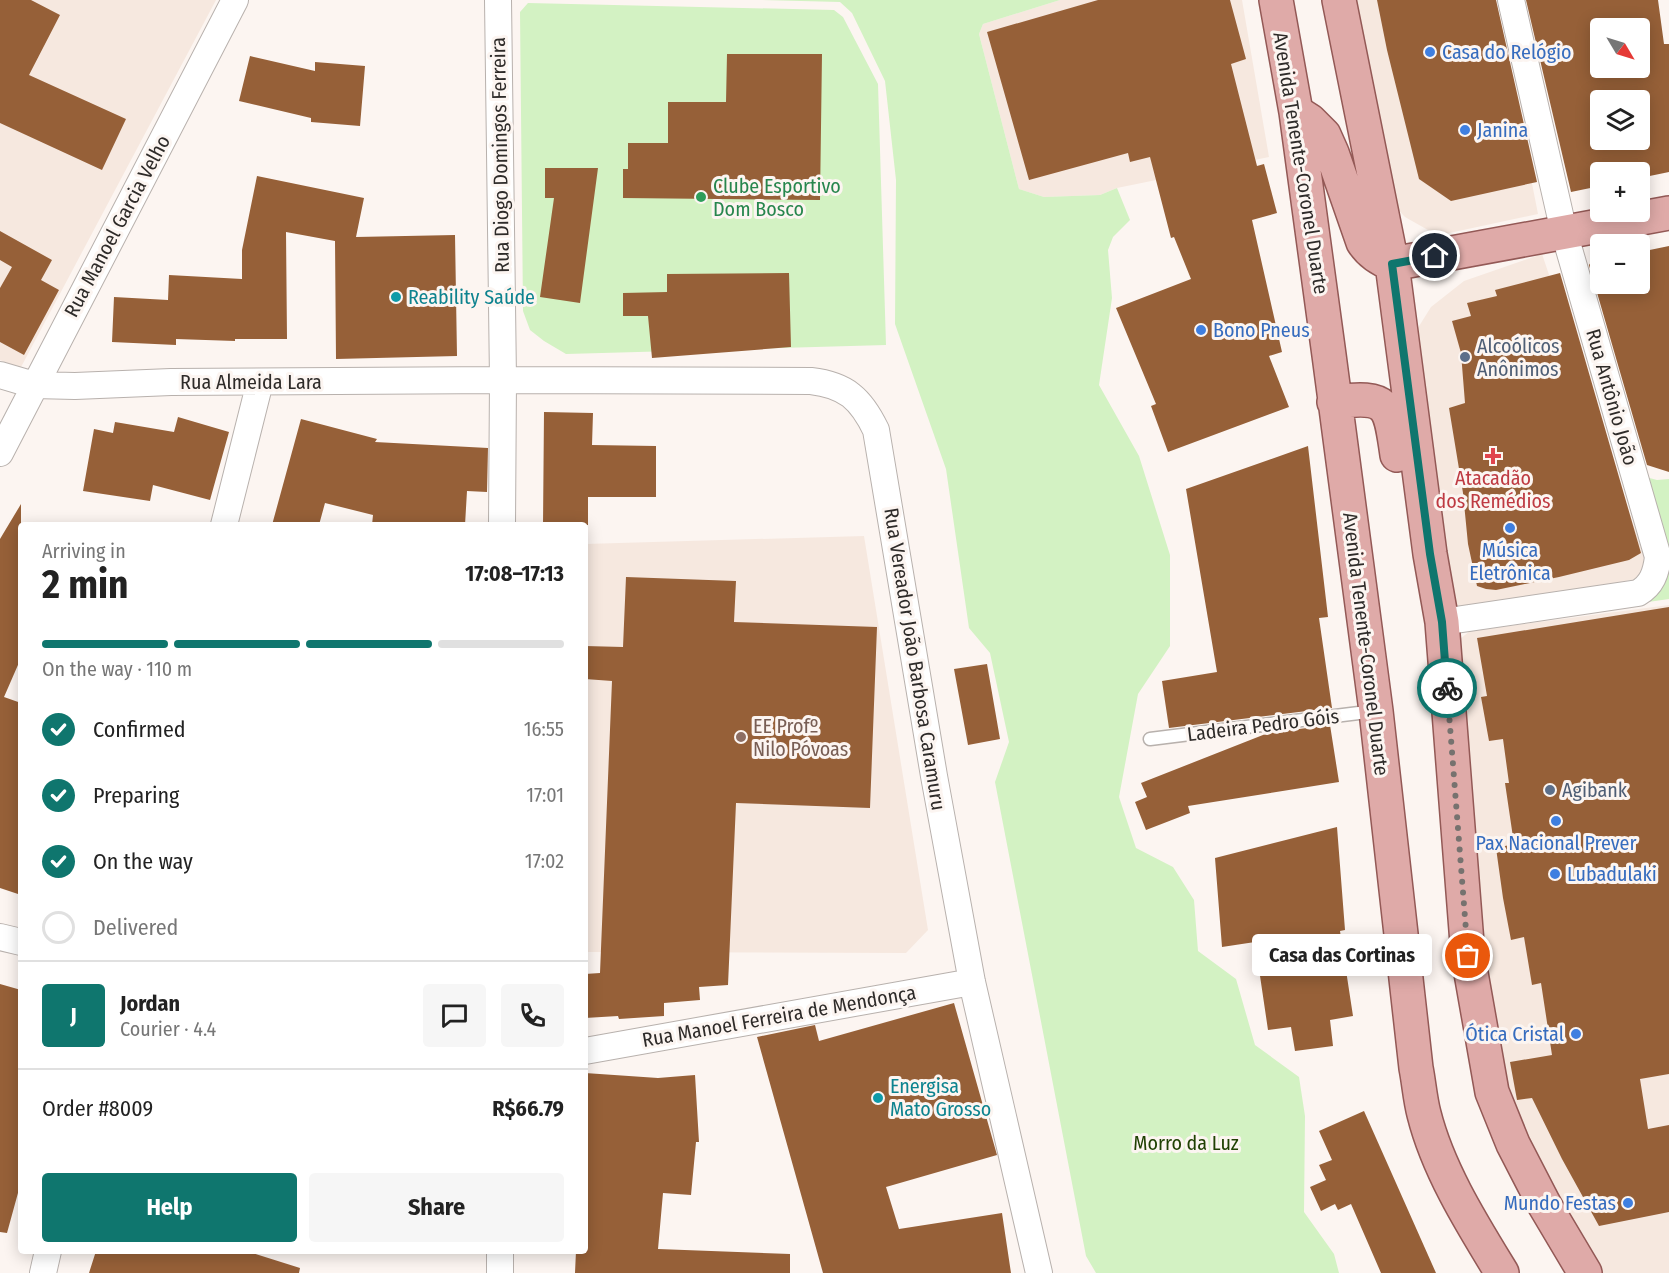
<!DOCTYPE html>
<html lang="en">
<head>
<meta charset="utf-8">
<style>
	:root { --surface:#fff; --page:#f6f6f6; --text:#222; --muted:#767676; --line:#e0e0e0; --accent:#0f766e }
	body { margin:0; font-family:"Fira Sans Condensed",sans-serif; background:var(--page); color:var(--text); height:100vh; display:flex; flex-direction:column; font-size:22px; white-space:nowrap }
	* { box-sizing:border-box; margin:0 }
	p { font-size:20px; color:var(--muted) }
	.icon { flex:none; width:33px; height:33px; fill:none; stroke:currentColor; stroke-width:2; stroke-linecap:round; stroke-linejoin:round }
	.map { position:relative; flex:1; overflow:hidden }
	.drawer { position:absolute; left:18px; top:522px; width:570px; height:732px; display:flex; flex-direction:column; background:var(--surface); border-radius:6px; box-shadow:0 3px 15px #0003 }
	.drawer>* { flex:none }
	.needle { width:39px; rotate:128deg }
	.buttons { position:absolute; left:1590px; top:18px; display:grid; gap:12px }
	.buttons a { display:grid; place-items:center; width:60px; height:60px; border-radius:6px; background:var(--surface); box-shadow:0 3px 15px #0003; font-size:30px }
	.pin { position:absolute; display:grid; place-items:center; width:51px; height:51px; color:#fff; margin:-26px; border:3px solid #fff; border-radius:50%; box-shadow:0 2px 6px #0007 }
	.courier { position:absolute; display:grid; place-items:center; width:60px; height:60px; margin:-30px; border:4px solid #0f766e; border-radius:50%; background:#fff; color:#222; box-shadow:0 2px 8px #0007 }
	.bubble { position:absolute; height:42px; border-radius:6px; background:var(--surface); box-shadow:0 3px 15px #0003; font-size:20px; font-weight:700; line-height:42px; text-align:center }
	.head em { font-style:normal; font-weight:700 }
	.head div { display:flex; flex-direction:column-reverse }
	.head { display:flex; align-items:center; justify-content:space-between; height:102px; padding:0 24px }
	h1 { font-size:39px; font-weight:700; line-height:45px }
	.bar { display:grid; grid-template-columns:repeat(4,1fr); gap:9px 6px; align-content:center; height:72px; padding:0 24px }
	.bar i { height:8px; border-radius:4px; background:var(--line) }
	.bar .active { background:var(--accent) }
	.bar p { grid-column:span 4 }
	.line { display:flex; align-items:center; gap:15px; padding:0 24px; border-top:2px solid var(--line) }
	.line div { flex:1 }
	.round { display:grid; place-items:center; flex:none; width:63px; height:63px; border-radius:6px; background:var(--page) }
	ol { padding:0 24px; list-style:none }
	li { display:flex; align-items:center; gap:18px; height:66px }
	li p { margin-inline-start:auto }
	li .icon { padding:6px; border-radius:50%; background:var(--accent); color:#fff; stroke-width:4 }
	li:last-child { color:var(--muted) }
	li i { width:33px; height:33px; border:3px solid var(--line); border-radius:50% }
	.primary-button { display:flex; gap:12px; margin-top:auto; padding:12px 24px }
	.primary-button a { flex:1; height:69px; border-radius:6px; background:var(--accent); color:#fff; font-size:24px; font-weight:700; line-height:69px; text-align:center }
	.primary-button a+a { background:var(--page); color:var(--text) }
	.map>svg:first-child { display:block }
	.built { fill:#f6e8df }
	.green { fill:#d3f2c3 }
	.building { fill:#966038; fill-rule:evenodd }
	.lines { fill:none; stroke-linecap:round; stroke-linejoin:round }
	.service-casing { stroke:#b8b1ad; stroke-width:15 }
	.minor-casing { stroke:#b8b1ad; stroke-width:28 }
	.primary-casing { stroke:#935956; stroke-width:36 }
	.service { stroke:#fff; stroke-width:12 }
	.minor { stroke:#fff; stroke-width:26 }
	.primary { stroke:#dfaaa8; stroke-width:33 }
	.done { stroke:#76726f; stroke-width:6; stroke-dasharray:0 10.8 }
	.route { stroke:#0f766e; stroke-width:8 }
	.shop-dot { fill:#3f7fe0; stroke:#fcf5f1; stroke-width:2 }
	.leisure-dot { fill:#2e9e5b; stroke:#fcf5f1; stroke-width:2 }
	.culture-dot { fill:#0f9aa8; stroke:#fcf5f1; stroke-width:2 }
	.service-dot { fill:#5c6f8a; stroke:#fcf5f1; stroke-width:2 }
	.health-dot { fill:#e0444e; stroke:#fcf5f1; stroke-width:2 }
	.education-dot { fill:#8d6e63; stroke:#fcf5f1; stroke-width:2 }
	.labels { text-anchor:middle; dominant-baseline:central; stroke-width:6; stroke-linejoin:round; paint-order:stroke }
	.shop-label { font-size:20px; fill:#366cbe; stroke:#fcf5f1; text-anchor:start }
	.street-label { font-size:20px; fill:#2e2b29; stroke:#fcf5f1 }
	.leisure-label { font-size:20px; fill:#27864d; stroke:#fcf5f1; text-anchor:start }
	.culture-label { font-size:20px; fill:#0d838f; stroke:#fcf5f1; text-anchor:start }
	.service-label { font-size:20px; fill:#4e5e75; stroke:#fcf5f1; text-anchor:start }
	.health-label { font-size:20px; fill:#be3a42; stroke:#fcf5f1 }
	.education-label { font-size:20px; fill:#785e54; stroke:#fcf5f1; text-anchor:start }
	.park-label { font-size:20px; fill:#204103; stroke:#fcf5f1 }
</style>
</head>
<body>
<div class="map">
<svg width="1669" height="1273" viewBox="0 0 1669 1273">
	<rect width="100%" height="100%" fill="#fcf5f1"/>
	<!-- built -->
	<path class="built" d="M0 0H216L20 369 0 360Z
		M1060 0H1242L1269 157 1117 188 1100 195 1044 197 1019 189 979 34 983 24Z
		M1348 0H1496L1538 214 1440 235 1428 230 1405 217 1388 199Z
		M1542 254 1646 562 1643 571 1636 579 1446 615 1416 331 1431 307 1464 281Z
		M864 536 928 930 906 953 585 952V544Z
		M1669 605V1273H1597L1498 1082 1475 902 1452 652 1460 639 1470 631Z"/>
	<!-- green -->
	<path class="green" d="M761 0H1060L983 24 979 34 1019 189 1044 197 1100 195 1117 188 1130 220 1113 237 1108 250 1112 298 1099 385 1139 456 1170 555V646L1138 694 1119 797 1136 848 1173 867 1194 900 1198 951 1236 979 1255 1045 1299 1077 1305 1116 1304 1212 1334 1254 1339 1273H1096L1086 1256 995 782 1009 742 990 653 969 628 946 469 895 324 896 180 885 81 852 13 840 2Z
		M528 3 834 10 843 17 878 84 886 345 566 354 544 341 530 330 523 311 520 12Z
		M1642 476 1657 480 1669 479V599L1641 603 1651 581Z"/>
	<!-- building -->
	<path class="building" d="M0 0H31L60 15 29 75 126 119 102 170 0 123Z
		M1098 0H1230L1246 59 1231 64 1257 166 1264 164 1277 213 1252 220 1282 352 1269 356 1289 407 1168 452 1151 406 1156 404 1116 308 1191 279 1174 237 1171 238 1150 157 1130 162 1128 153 1029 180 987 32Z
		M1377 0H1496L1537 182 1451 201 1419 179 1387 50Z
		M1526 0H1658L1664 44H1669V172L1640 178V172H1600V186L1571 192ZM1600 28H1640V68H1600ZM1600 100H1640V140H1600Z
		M727 54H822L820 200 623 198V169H628V143H668V102H726Z
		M250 56 315 71V62L365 66 360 126 311 122V118L239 101Z
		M545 168H598L580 303 540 297 554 198H545Z
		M257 176 364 198 356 237 455 235 457 356 336 359 335 241 286 232 287 339H235V341L176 339V345L112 342 114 297 168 300 169 275 242 279V250Z
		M0 231 52 260 41 280 59 290 24 355 0 342V288L12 267 0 260Z
		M1669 246V472L1647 465 1589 265 1591 262 1600 260V284H1640V252Z
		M789 273 791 347 652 358 648 316H623V293L667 292V274Z
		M1560 273 1641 553 1629 560 1559 577 1496 590 1486 589 1477 586 1468 544 1463 493 1449 408 1465 403 1461 353 1452 321 1471 316 1467 303 1497 296 1495 290Z
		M544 412 593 413 592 445 656 446V497H588V525H543Z
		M178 417 229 432 210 500 153 485 150 501 83 491 94 429 113 433 115 422 174 432Z
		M301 419 377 439 375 442 488 448 487 492 467 491 465 525H372L373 515 325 503 319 525H272Z
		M1308 446 1328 617 1319 618 1332 708 1169 728 1162 681 1217 672 1186 489Z
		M21 504V658L4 697 21 703V895L0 888V539Z
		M626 577 736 581 734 622 877 627 870 808 736 803 728 985 699 987 700 1000 664 1003V1016L619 1019 618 1016 585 1018V974L600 973 612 681 585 679V646L623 647Z
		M1669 607V1074L1640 1079 1648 1129 1669 1125V1212L1599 1226 1562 1159 1532 1098 1517 1100 1510 1062 1552 1055 1541 983 1532 985 1524 937 1511 940 1503 898 1496 848 1514 844 1505 783H1509L1503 739 1489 741 1481 697 1487 696 1477 638Z
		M987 664 1000 739 968 745 954 669Z
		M1330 725 1339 782 1188 806 1190 813 1146 830 1135 802 1147 797 1141 783 1268 733Z
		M1337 827 1345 930 1340 931 1353 1016 1330 1020 1333 1046 1295 1051 1291 1027 1268 1030 1255 942 1222 947 1215 858Z
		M0 984 21 990V1182L7 1233 0 1232Z
		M954 1003 997 1155 886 1187 899 1229 1002 1213 1011 1273H823L757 1037 815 1025 819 1041Z
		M585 1073 658 1078 695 1075 699 1142H696L691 1195 663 1193 658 1249 790 1254V1273H575L576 1251H585Z
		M1364 1111 1436 1273H1381L1351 1204 1338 1210 1335 1204 1321 1211 1310 1187 1326 1180 1319 1165 1332 1160 1319 1131Z
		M96 1251H246L300 1268 299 1273H89Z"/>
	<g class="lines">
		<!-- service casing -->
		<g class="service-casing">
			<path id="service" d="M1150 739 1375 711"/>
		</g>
		<!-- minor casing -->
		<g class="minor-casing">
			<path id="minor" d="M498 0 503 380 502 525
				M0 375 34 385 75 386 171 382 503 380 811 381C846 385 861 399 876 430L934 776 972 982 1039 1273
				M0 453 235 0
				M224 525 260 382
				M1442 622 1638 593C1652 585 1656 573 1658 557L1564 232 1511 0
				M0 937 21 942
				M585 1051 972 982
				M500 1251V1273
				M43 1273 48 1251"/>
		</g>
		<!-- primary casing -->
		<g class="primary-casing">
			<path id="primary" d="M1276 0 1296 112 1329 355 1376 711 1416 1068C1419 1083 1420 1099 1424 1114 1438 1170 1472 1224 1502 1273
				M1339 0 1392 264 1430 554 1442 622 1468 956 1492 1092 1513 1144 1544 1204 1585 1273
				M1296 112 1310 121 1324 135 1332 153 1363 242C1370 253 1379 259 1392 264L1669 213
				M1334 402C1389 395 1390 404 1397 455"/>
		</g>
		<!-- service -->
		<use href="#service" class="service"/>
		<!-- minor -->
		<use href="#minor" class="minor"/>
		<!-- primary -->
		<use href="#primary" class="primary"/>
	</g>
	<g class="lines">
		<!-- done -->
		<path class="done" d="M1447 688 1468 956"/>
		<!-- route -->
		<path class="route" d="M1435 256 1392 264 1430 554 1442 622 1447 688"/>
	</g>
	<!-- markers -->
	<g class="shop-dot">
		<circle cx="1430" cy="52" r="6"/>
		<circle cx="1465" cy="130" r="6"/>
		<circle cx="1201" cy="330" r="6"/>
		<circle cx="1510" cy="528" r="6"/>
		<circle cx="1556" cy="821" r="6"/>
		<circle cx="1555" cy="874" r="6"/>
		<circle cx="1576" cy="1034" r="6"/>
		<circle cx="1628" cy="1203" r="6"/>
	</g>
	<circle class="leisure-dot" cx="701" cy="197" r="6"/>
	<g class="culture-dot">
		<circle cx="396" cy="297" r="6"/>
		<circle cx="878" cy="1098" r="6"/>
	</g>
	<g class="service-dot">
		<circle cx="1465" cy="357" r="6"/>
		<circle cx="1550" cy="790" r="6"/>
	</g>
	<path class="health-dot" d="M1490 447h6v6h6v6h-6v6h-6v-6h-6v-6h6z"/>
	<circle class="education-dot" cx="741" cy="737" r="6"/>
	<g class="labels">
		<!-- shop labels -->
		<g class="shop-label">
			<text x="1442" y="52">Casa do Relógio</text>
			<text x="1477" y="130">Janina</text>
			<text x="1213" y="330">Bono Pneus</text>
			<text x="1510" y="550" text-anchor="middle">Música<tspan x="1510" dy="23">Eletrônica</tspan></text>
			<text x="1556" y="843" text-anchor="middle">Pax Nacional Prever</text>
			<text x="1567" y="874">Lubadulaki</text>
			<text x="1564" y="1034" text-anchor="end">Ótica Cristal</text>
			<text x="1616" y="1203" text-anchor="end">Mundo Festas</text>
		</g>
		<!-- street labels -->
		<g class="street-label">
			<text transform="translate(500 155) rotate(-91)">Rua Diogo Domingos Ferreira</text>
			<text transform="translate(1301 163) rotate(81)">Avenida Tenente-Coronel Duarte</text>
			<text transform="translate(117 226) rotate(-62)">Rua Manoel Garcia Velho</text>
			<text x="251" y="382">Rua Almeida Lara</text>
			<text transform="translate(1612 397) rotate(74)">Rua Antônio João</text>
			<text transform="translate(1366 644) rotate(83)">Avenida Tenente-Coronel Duarte</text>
			<text transform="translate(915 659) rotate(81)">Rua Vereador João Barbosa Caramuru</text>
			<text transform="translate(1263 725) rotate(-7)">Ladeira Pedro Góis</text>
			<text transform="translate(779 1016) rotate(-10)">Rua Manoel Ferreira de Mendonça</text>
		</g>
		<!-- leisure labels -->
		<g class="leisure-label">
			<text x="713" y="186">Clube Esportivo<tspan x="713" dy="23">Dom Bosco</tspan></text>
		</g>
		<!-- culture labels -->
		<g class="culture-label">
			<text x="408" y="297">Reability Saúde</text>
			<text x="890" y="1086">Energisa<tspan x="890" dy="23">Mato Grosso</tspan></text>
		</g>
		<!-- service labels -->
		<g class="service-label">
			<text x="1477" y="346">Alcoólicos<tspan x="1477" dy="23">Anônimos</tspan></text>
			<text x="1562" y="790">Agibank</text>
		</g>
		<!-- health labels -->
		<g class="health-label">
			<text x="1493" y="478">Atacadão<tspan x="1493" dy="23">dos Remédios</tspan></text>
		</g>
		<!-- education labels -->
		<g class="education-label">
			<text x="753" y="726">EE Profº<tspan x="753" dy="23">Nilo Póvoas</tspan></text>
		</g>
		<!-- park labels -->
		<g class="park-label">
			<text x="1186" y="1143">Morro da Luz</text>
		</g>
	</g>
</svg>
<div class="buttons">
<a><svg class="needle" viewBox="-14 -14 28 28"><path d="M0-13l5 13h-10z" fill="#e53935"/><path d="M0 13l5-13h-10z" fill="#767676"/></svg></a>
<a><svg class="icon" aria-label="layers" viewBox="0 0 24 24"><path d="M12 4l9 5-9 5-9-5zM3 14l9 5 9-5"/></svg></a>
<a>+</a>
<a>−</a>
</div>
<div class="pin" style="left:1468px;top:956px;background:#ea580c"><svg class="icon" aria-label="bag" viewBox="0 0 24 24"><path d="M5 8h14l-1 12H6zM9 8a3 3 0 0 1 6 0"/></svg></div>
<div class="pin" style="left:1435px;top:256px;background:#1f2937"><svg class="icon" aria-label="home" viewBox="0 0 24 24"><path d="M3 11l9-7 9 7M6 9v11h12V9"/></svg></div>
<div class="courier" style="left:1447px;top:688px"><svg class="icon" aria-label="bike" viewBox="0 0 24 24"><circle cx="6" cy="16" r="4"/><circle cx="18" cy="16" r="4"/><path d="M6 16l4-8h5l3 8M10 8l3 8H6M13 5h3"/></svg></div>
<div class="bubble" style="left:1252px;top:934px;width:180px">Casa das Cortinas</div>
<section class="drawer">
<div class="head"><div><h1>2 min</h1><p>Arriving in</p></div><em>17:08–17:13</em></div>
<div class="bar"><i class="active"></i><i class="active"></i><i class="active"></i><i></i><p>On the way · 110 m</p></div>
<ol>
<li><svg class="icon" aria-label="check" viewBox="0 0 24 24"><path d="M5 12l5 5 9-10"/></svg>Confirmed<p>16:55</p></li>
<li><svg class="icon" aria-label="check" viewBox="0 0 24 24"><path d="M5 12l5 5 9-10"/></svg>Preparing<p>17:01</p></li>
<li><svg class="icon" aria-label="check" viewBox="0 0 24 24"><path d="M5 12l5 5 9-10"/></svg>On the way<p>17:02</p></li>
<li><i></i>Delivered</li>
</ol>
<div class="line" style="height:108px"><b class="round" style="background:var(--accent);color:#fff">J</b><div><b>Jordan</b><p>Courier · 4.4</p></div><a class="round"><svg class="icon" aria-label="chat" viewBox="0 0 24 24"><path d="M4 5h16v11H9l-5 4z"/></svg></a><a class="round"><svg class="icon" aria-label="phone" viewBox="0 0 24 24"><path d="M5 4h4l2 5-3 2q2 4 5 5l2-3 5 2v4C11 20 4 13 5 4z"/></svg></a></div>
<div class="line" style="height:78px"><div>Order #8009</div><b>R$66.79</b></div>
<div class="primary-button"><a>Help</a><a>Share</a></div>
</section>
</div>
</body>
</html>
